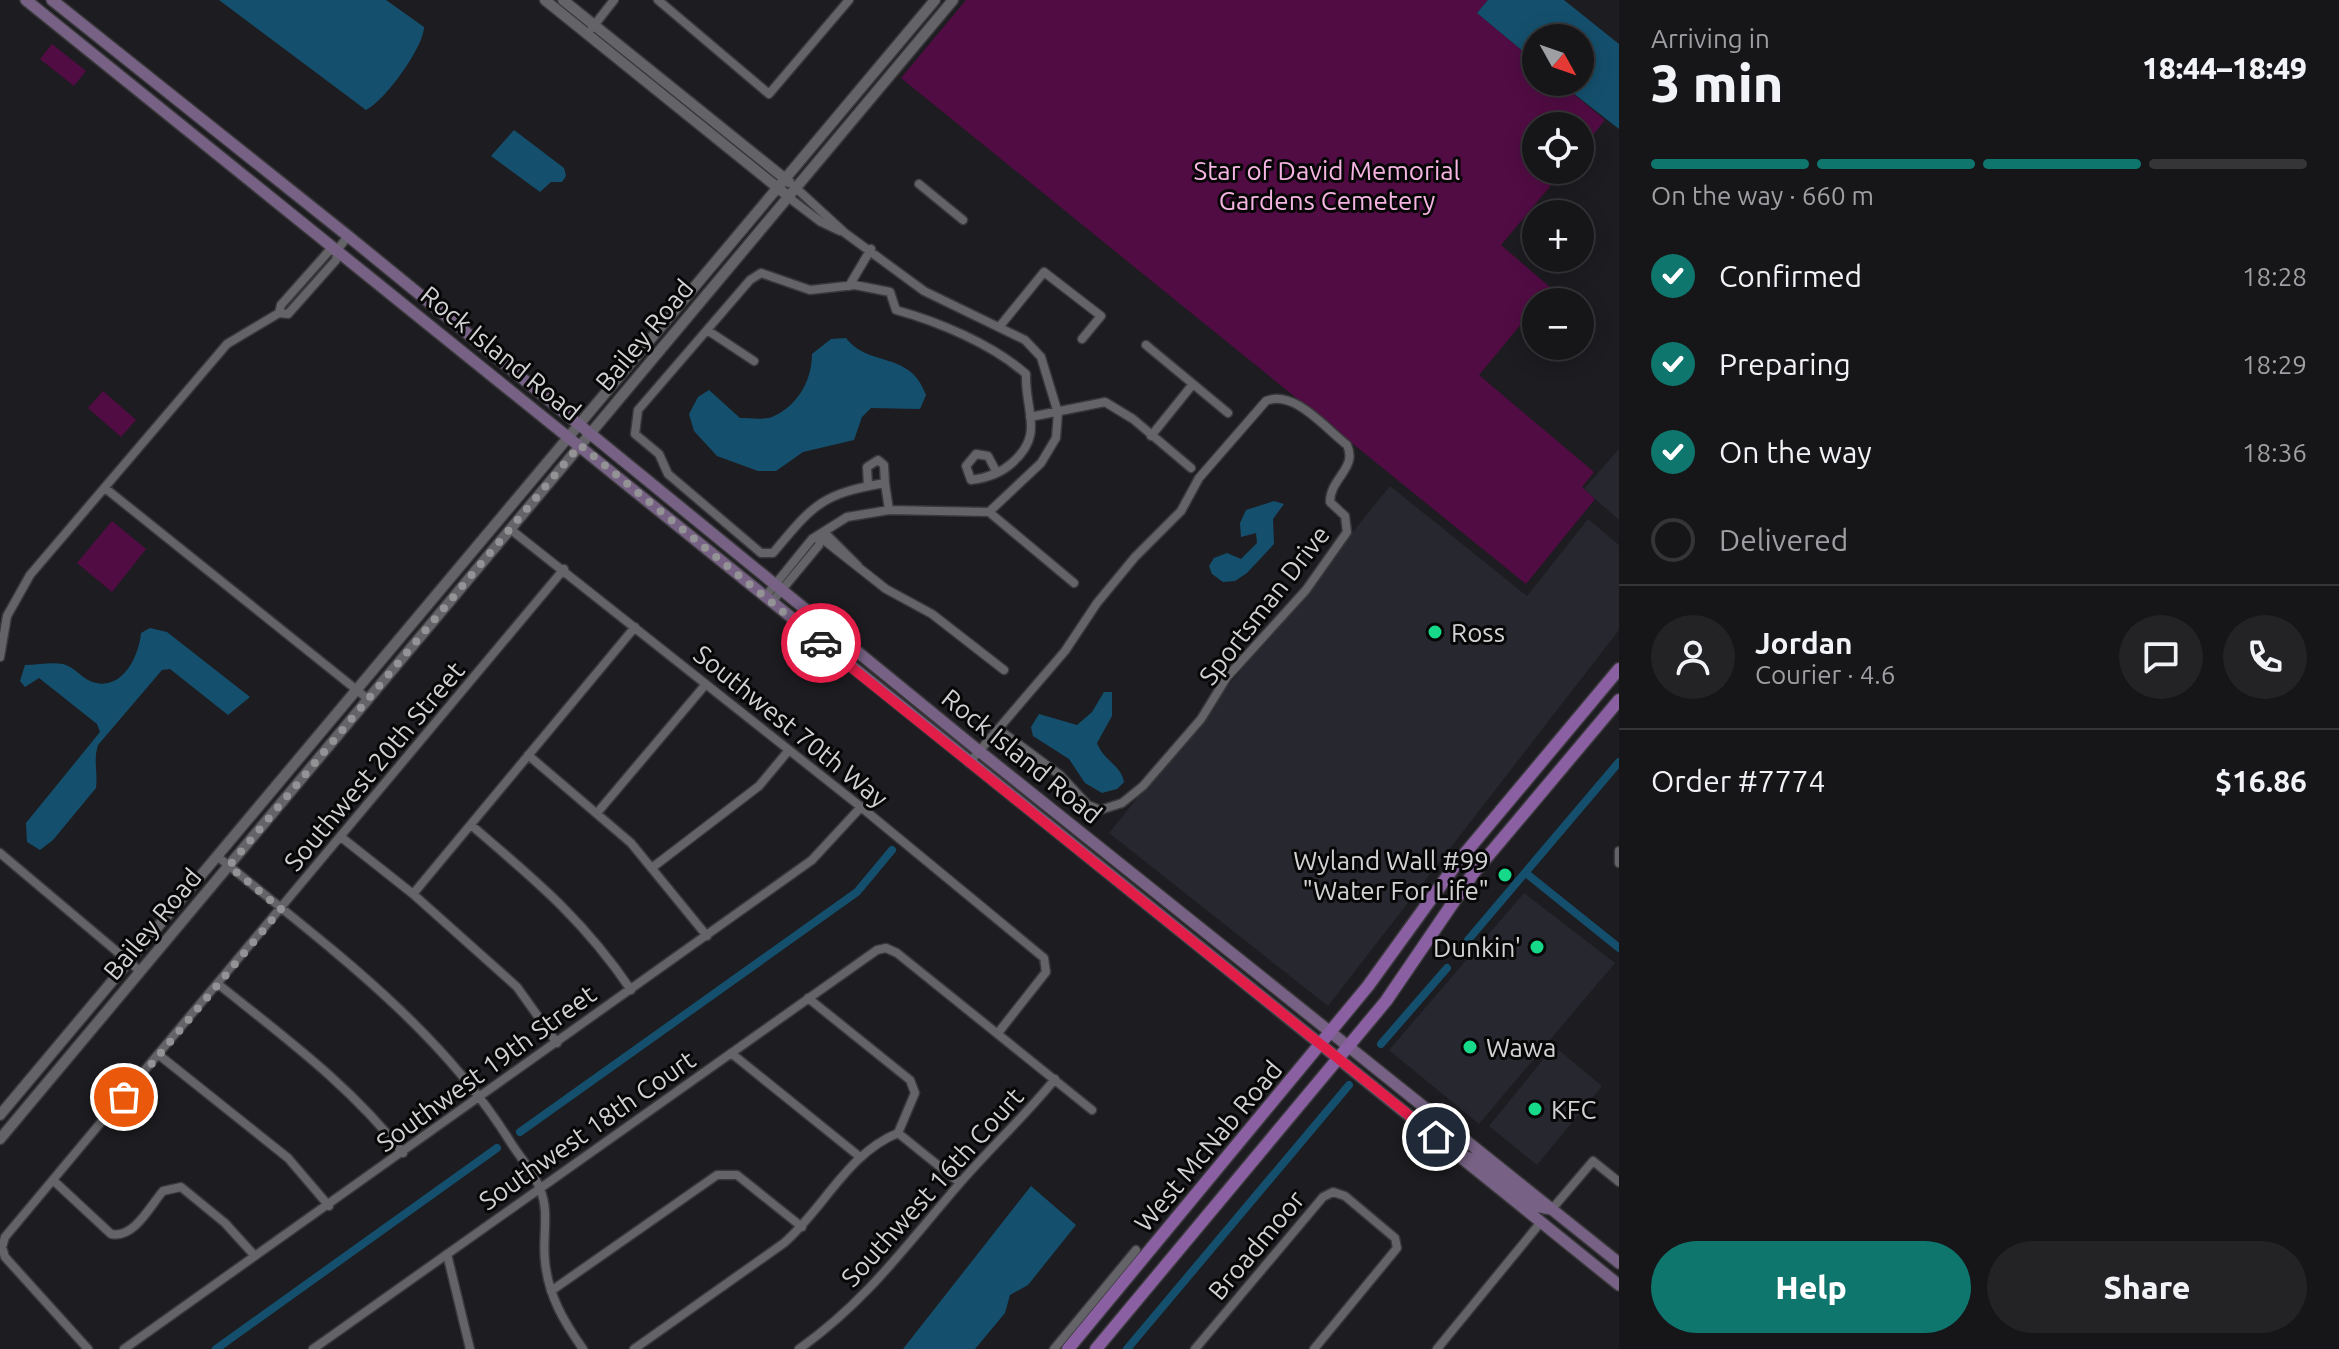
<!DOCTYPE html>
<html lang="en">
<head>
<meta charset="utf-8">
<style>
	:root { --surface:#161518; --page:#232225; --text:#f1f3f6; --muted:#9e9fa2; --line:#353437; --accent:#0f766e }
	body { margin:0; font-family:Ubuntu,sans-serif; background:var(--page); color:var(--text); height:100vh; display:flex; flex-direction:column; font-size:30px; white-space:nowrap }
	* { box-sizing:border-box; margin:0 }
	p { font-size:26px; color:var(--muted) }
	.icon { flex:none; width:44px; height:44px; fill:none; stroke:currentColor; stroke-width:2; stroke-linecap:round; stroke-linejoin:round }
	.map { position:relative; flex:1; overflow:hidden }
	.details { display:flex; flex-direction:column; background:var(--surface); width:720px }
	.details>* { flex:none }
	.needle { width:52px; rotate:130deg }
	.buttons { position:absolute; left:1522px; top:24px; display:grid; gap:16px }
	.buttons a { display:grid; place-items:center; width:72px; height:72px; border-radius:50%; background:var(--surface); box-shadow:0 4px 20px #0003,0 0 0 2px var(--line); font-size:40px }
	.pin { position:absolute; display:grid; place-items:center; width:68px; height:68px; color:#fff; margin:-34px; border:4px solid #fff; border-radius:50%; box-shadow:0 2px 8px #0007 }
	.courier { position:absolute; display:grid; place-items:center; width:80px; height:80px; margin:-40px; border:6px solid #e11d48; border-radius:50%; background:#fff; color:#222; box-shadow:0 2px 10px #0007 }
	.head em { font-style:normal; font-weight:800 }
	.head div { display:flex; flex-direction:column-reverse }
	.head { display:flex; align-items:center; justify-content:space-between; height:136px; padding:0 32px }
	h1 { font-size:52px; font-weight:800; line-height:60px }
	.bar { display:grid; grid-template-columns:repeat(4,1fr); gap:12px 8px; align-content:center; height:96px; padding:0 32px }
	.bar i { height:10px; border-radius:6px; background:var(--line) }
	.bar .on { background:var(--accent) }
	.bar p { grid-column:span 4 }
	.line { display:flex; align-items:center; gap:20px; padding:0 32px; border-top:2px solid var(--line) }
	.line div { flex:1 }
	.round { display:grid; place-items:center; flex:none; width:84px; height:84px; border-radius:42px; background:var(--page) }
	ol { padding:0 32px; list-style:none }
	li { display:flex; align-items:center; gap:24px; height:88px }
	li p { margin-inline-start:auto }
	li .icon { padding:8px; border-radius:50%; background:var(--accent); color:#fff; stroke-width:4 }
	li:last-child { color:var(--muted) }
	li i { width:44px; height:44px; border:4px solid var(--line); border-radius:50% }
	.action { display:flex; gap:16px; margin-top:auto; padding:16px 32px }
	.action a { flex:1; height:92px; border-radius:48px; background:var(--accent); color:#fff; font-size:32px; font-weight:800; line-height:92px; text-align:center }
	.action a+a { background:var(--page); color:var(--text) }
	main { display:flex; flex:1; min-height:0 }
	.map>svg:first-child { display:block }
	.built { fill:#27272f }
	.green { fill:#520c44 }
	.water { fill:#14506d }
	.lines { fill:none; stroke-linecap:round; stroke-linejoin:round }
	.canal { stroke:#14506d; stroke-width:8 }
	.minor-casing { stroke:#38383a; stroke-width:11 }
	.tertiary-casing { stroke:#38383a; stroke-width:13 }
	.secondary-casing { stroke:#38383a; stroke-width:14 }
	.primary-casing { stroke:#38383a; stroke-width:15 }
	.minor { stroke:#646468; stroke-width:8 }
	.tertiary { stroke:#646468; stroke-width:10 }
	.secondary { stroke:#776285; stroke-width:11 }
	.primary { stroke:#8a60a2; stroke-width:12 }
	.done { stroke:#939295; stroke-width:8; stroke-dasharray:0 14.4 }
	.route { stroke:#e11d48; stroke-width:10 }
	.poi-dot { fill:#16d989; stroke:#070708; stroke-width:3 }
	.labels { text-anchor:middle; dominant-baseline:central; stroke-width:6; stroke-linejoin:round; paint-order:stroke }
	.park-label { font-size:26px; fill:#f5b4e1; stroke:#070708 }
	.street-label { font-size:26px; fill:#d2d2d4; stroke:#070708 }
	.poi-label { font-size:26px; fill:#d2d2d4; stroke:#070708; text-anchor:start }
</style>
</head>
<body>
<main>
<div class="map">
<svg width="1619" height="1349" viewBox="0 0 1619 1349">
	<rect width="100%" height="100%" fill="#1d1c20"/>
	<!-- built -->
	<path class="built" d="M1619 449V520L1584 489Z
		M1390 486 1527 596 1588 519 1619 545V630L1328 1006 1109 833Z
		M1524 893 1615 963 1479 1124 1389 1050Z
		M1554 1046 1602 1086 1537 1165 1489 1126Z"/>
	<!-- green -->
	<path class="green" d="M966 0H1488L1477 13 1536 62V82H1559L1605 120 1580 151V126H1536V170H1564L1501 245 1551 288 1479 375 1594 472 1582 487 1595 499 1526 584 901 78Z
		M52 44 86 71 74 86 40 59Z
		M103 391 136 420 121 437 88 408Z
		M112 521 146 549 112 592 77 563Z"/>
	<!-- water -->
	<path class="water" d="M219 0H386L424 27C424 47 384 102 366 110Z
		M1488 0H1564L1619 44V129L1559 82H1580V38H1536V62L1477 13Z
		M514 130 564 168 566 176 562 182H551L540 192 491 156Z
		M846 338C869 368 910 350 926 395L920 409 871 408 862 417 854 440 803 452 776 471H758L717 456 694 431 689 414 698 397 709 390 740 418C749 418 764 420 772 417 798 406 812 380 812 354L831 339Z
		M1274 501 1284 504 1273 519 1274 544 1247 573 1235 581 1223 582 1212 574 1209 566 1214 558 1227 553 1241 559 1257 543 1256 533 1241 537 1240 523 1246 510Z
		M150 628 167 632 250 697 228 715 170 669 162 670 98 745C93 761 98 772 96 788L53 840 40 850 27 842 26 823 100 732 97 724 39 678 25 687 20 681 25 665C37 665 52 662 63 664 73 666 81 677 90 681 121 694 139 657 141 633Z
		M1104 692H1112V716L1097 743C1103 760 1121 765 1124 782L1117 789 1102 793 1085 783 1069 759 1033 736 1031 727 1039 714 1077 725 1092 712Z
		M1031 1186 1076 1225 1028 1285 1010 1295 1005 1313 975 1349H903Z"/>
	<g class="lines">
		<!-- canal -->
		<path class="canal" d="M1527 874 1619 948
			M1468 940 1619 762
			M1381 1044 1447 968
			M520 1132 857 892 892 850
			M216 1349 497 1148
			M1127 1349 1349 1085"/>
		<!-- minor casing -->
		<g class="minor-casing">
			<path id="minor" d="M658 0 769 94 849 0
				M592 28 614 0
				M919 184 963 220
				M788 197 821 222 840 231
				M849 286 871 249
				M279 313 281 305 328 252 338 249
				M1000 326 1044 272 1101 316 1082 339
				M707 330 754 361
				M1146 345 1228 413
				M1030 417 1105 402 1133 419 1191 468
				M1151 436 1193 384
				M885 483 889 510
				M868 486 867 467 878 460 884 465 885 483C821 494 814 504 773 553H761L668 474 659 454 635 434 638 410 750 280 761 273 810 290 855 285 890 292 896 310C939 322 992 344 1026 374 1025 413 1045 434 1012 463 1000 474 987 478 971 480L966 466 976 454 988 456 997 473
				M105 488 368 699
				M989 512 1074 583
				M510 529 861 807 1044 958 1046 972 998 1033
				M824 532 858 566
				M820 537 886 589 932 614 1004 670
				M765 597 812 539 847 517 889 510 989 512 1041 463 1056 438 1058 413 1041 357 1025 340 924 291 845 233 796 188
				M771 603 819 545 820 537
				M0 657 7 616 30 575 227 344 279 313 288 314 336 260 338 249 348 236
				M528 755 631 843 707 936
				M969 763 1065 651 1097 603 1135 557 1181 511 1199 478 1266 401C1294 389 1326 429 1347 445 1358 468 1330 478 1330 502L1345 516 1347 532 1306 590 1227 677 1201 719 1143 786 1122 803 1100 810 1088 805 1060 775 998 729
				M597 813 706 684
				M471 825C535 880 583 919 631 990
				M341 837 413 894 517 987 557 1043
				M1619 851V863
				M0 853 140 971
				M217 856C323 943 438 1025 511 1143 520 1157 534 1173 540 1189 550 1212 542 1237 545 1261 548 1295 564 1322 583 1349
				M653 867 759 786 789 750
				M413 894 635 627
				M218 984C284 1037 351 1086 403 1153
				M808 998 910 1080 915 1093 898 1133
				M731 1053 860 1157
				M159 1055 288 1158 329 1206
				M898 1133 960 1183
				M54 1181 111 1234C134 1239 150 1206 163 1191L181 1187 225 1223 255 1256
				M1552 1209 1593 1161 1619 1182
				M447 1254 470 1349
				M551 1291 717 1175H737L802 1227
				M88 1349 5 1257 2 1247 5 1237 564 569
				M124 1349 812 860 861 807
				M313 1349 877 950 886 948 897 953 1092 1110
				M634 1349 784 1243C824 1208 848 1153 898 1133
				M799 1349C867 1301 907 1244 960 1183 991 1147 1025 1116 1055 1079
				M1054 1349 1136 1250
				M1195 1349 1323 1197 1333 1192 1345 1196 1395 1238 1397 1248 1314 1349
				M1437 1349 1541 1222"/>
		</g>
		<!-- tertiary casing -->
		<g class="tertiary-casing">
			<path id="tertiary" d="M545 0 783 192
				M563 0 789 182
				M0 1115 935 0
				M0 1139 953 0"/>
		</g>
		<!-- secondary casing -->
		<g class="secondary-casing">
			<path id="secondary" d="M26 0 1619 1285
				M52 0 348 236 979 751 1619 1263
				M1466 1157 1477 1160 1535 1206 1551 1209"/>
		</g>
		<!-- primary casing -->
		<g class="primary-casing">
			<path id="primary" d="M1068 1349 1368 986 1457 863 1619 669
				M1096 1349 1386 1001 1472 875 1619 700"/>
		</g>
		<!-- minor -->
		<use href="#minor" class="minor"/>
		<!-- tertiary -->
		<use href="#tertiary" class="tertiary"/>
		<!-- secondary -->
		<use href="#secondary" class="secondary"/>
		<!-- primary -->
		<use href="#primary" class="primary"/>
	</g>
	<g class="lines">
		<!-- done -->
		<path class="done" d="M124 1097 281 909 229 866 580 445 821 643"/>
		<!-- route -->
		<path class="route" d="M821 643 1436 1137"/>
	</g>
	<!-- markers -->
	<g class="poi-dot">
		<circle cx="1435" cy="632" r="8"/>
		<circle cx="1505" cy="875" r="8"/>
		<circle cx="1537" cy="947" r="8"/>
		<circle cx="1470" cy="1047" r="8"/>
		<circle cx="1535" cy="1109" r="8"/>
	</g>
	<g class="labels">
		<!-- park labels -->
		<g class="park-label">
			<text x="1327" y="170">Star of David Memorial<tspan x="1327" dy="30">Gardens Cemetery</tspan></text>
		</g>
		<!-- street labels -->
		<g class="street-label">
			<text transform="translate(644 335) rotate(-50)">Bailey Road</text>
			<text transform="translate(501 353) rotate(39)">Rock Island Road</text>
			<text transform="translate(1264 605) rotate(-52)">Sportsman Drive</text>
			<text transform="translate(791 726) rotate(39)">Southwest 70th Way</text>
			<text transform="translate(1022 756) rotate(39)">Rock Island Road</text>
			<text transform="translate(374 766) rotate(-50)">Southwest 20th Street</text>
			<text transform="translate(152 924) rotate(-50)">Bailey Road</text>
			<text transform="translate(486 1068) rotate(-36)">Southwest 19th Street</text>
			<text transform="translate(587 1130) rotate(-35)">Southwest 18th Court</text>
			<text transform="translate(1208 1146) rotate(-50)">West McNab Road</text>
			<text transform="translate(932 1187) rotate(-48)">Southwest 16th Court</text>
			<text transform="translate(1256 1245) rotate(-50)">Broadmoor</text>
		</g>
		<!-- poi labels -->
		<g class="poi-label">
			<text x="1451" y="632">Ross</text>
			<text x="1489" y="860" text-anchor="end">Wyland Wall #99<tspan x="1489" dy="30">"Water For Life"</tspan></text>
			<text x="1521" y="947" text-anchor="end">Dunkin'</text>
			<text x="1486" y="1047">Wawa</text>
			<text x="1551" y="1109">KFC</text>
		</g>
	</g>
</svg>
<div class="buttons">
<a><svg class="needle" viewBox="-14 -14 28 28"><path d="M0-13l5 13h-10z" fill="#e53935"/><path d="M0 13l5-13h-10z" fill="#9e9fa2"/></svg></a>
<a><svg class="icon" aria-label="locate" viewBox="0 0 24 24"><circle cx="12" cy="12" r="6"/><path d="M12 2v4M12 18v4M2 12h4M18 12h4"/></svg></a>
<a>+</a>
<a>−</a>
</div>
<div class="pin" style="left:124px;top:1097px;background:#ea580c"><svg class="icon" aria-label="bag" viewBox="0 0 24 24"><path d="M5 8h14l-1 12H6zM9 8a3 3 0 0 1 6 0"/></svg></div>
<div class="pin" style="left:1436px;top:1137px;background:#1f2937"><svg class="icon" aria-label="home" viewBox="0 0 24 24"><path d="M3 11l9-7 9 7M6 9v11h12V9"/></svg></div>
<div class="courier" style="left:821px;top:643px"><svg class="icon" aria-label="car" viewBox="0 0 24 24"><path d="M5 17H2v-5l4-1 3-4h7l3 4 3 1v5h-3M9 17h6M6 11h13"/><circle cx="7" cy="17" r="2"/><circle cx="17" cy="17" r="2"/></svg></div>
</div>
<section class="details">
<div class="head"><div><h1>3 min</h1><p>Arriving in</p></div><em>18:44–18:49</em></div>
<div class="bar"><i class="on"></i><i class="on"></i><i class="on"></i><i></i><p>On the way · 660 m</p></div>
<ol>
<li><svg class="icon" aria-label="check" viewBox="0 0 24 24"><path d="M5 12l5 5 9-10"/></svg>Confirmed<p>18:28</p></li>
<li><svg class="icon" aria-label="check" viewBox="0 0 24 24"><path d="M5 12l5 5 9-10"/></svg>Preparing<p>18:29</p></li>
<li><svg class="icon" aria-label="check" viewBox="0 0 24 24"><path d="M5 12l5 5 9-10"/></svg>On the way<p>18:36</p></li>
<li><i></i>Delivered</li>
</ol>
<div class="line" style="height:144px"><a class="round"><svg class="icon" aria-label="person" viewBox="0 0 24 24"><circle cx="12" cy="8" r="4"/><path d="M4 21q1-7 8-7t8 7"/></svg></a><div><b>Jordan</b><p>Courier · 4.6</p></div><a class="round"><svg class="icon" aria-label="chat" viewBox="0 0 24 24"><path d="M4 5h16v11H9l-5 4z"/></svg></a><a class="round"><svg class="icon" aria-label="phone" viewBox="0 0 24 24"><path d="M5 4h4l2 5-3 2q2 4 5 5l2-3 5 2v4C11 20 4 13 5 4z"/></svg></a></div>
<div class="line" style="height:104px"><div>Order #7774</div><b>$16.86</b></div>
<div class="action"><a>Help</a><a>Share</a></div>
</section>
</main>
</body>
</html>
